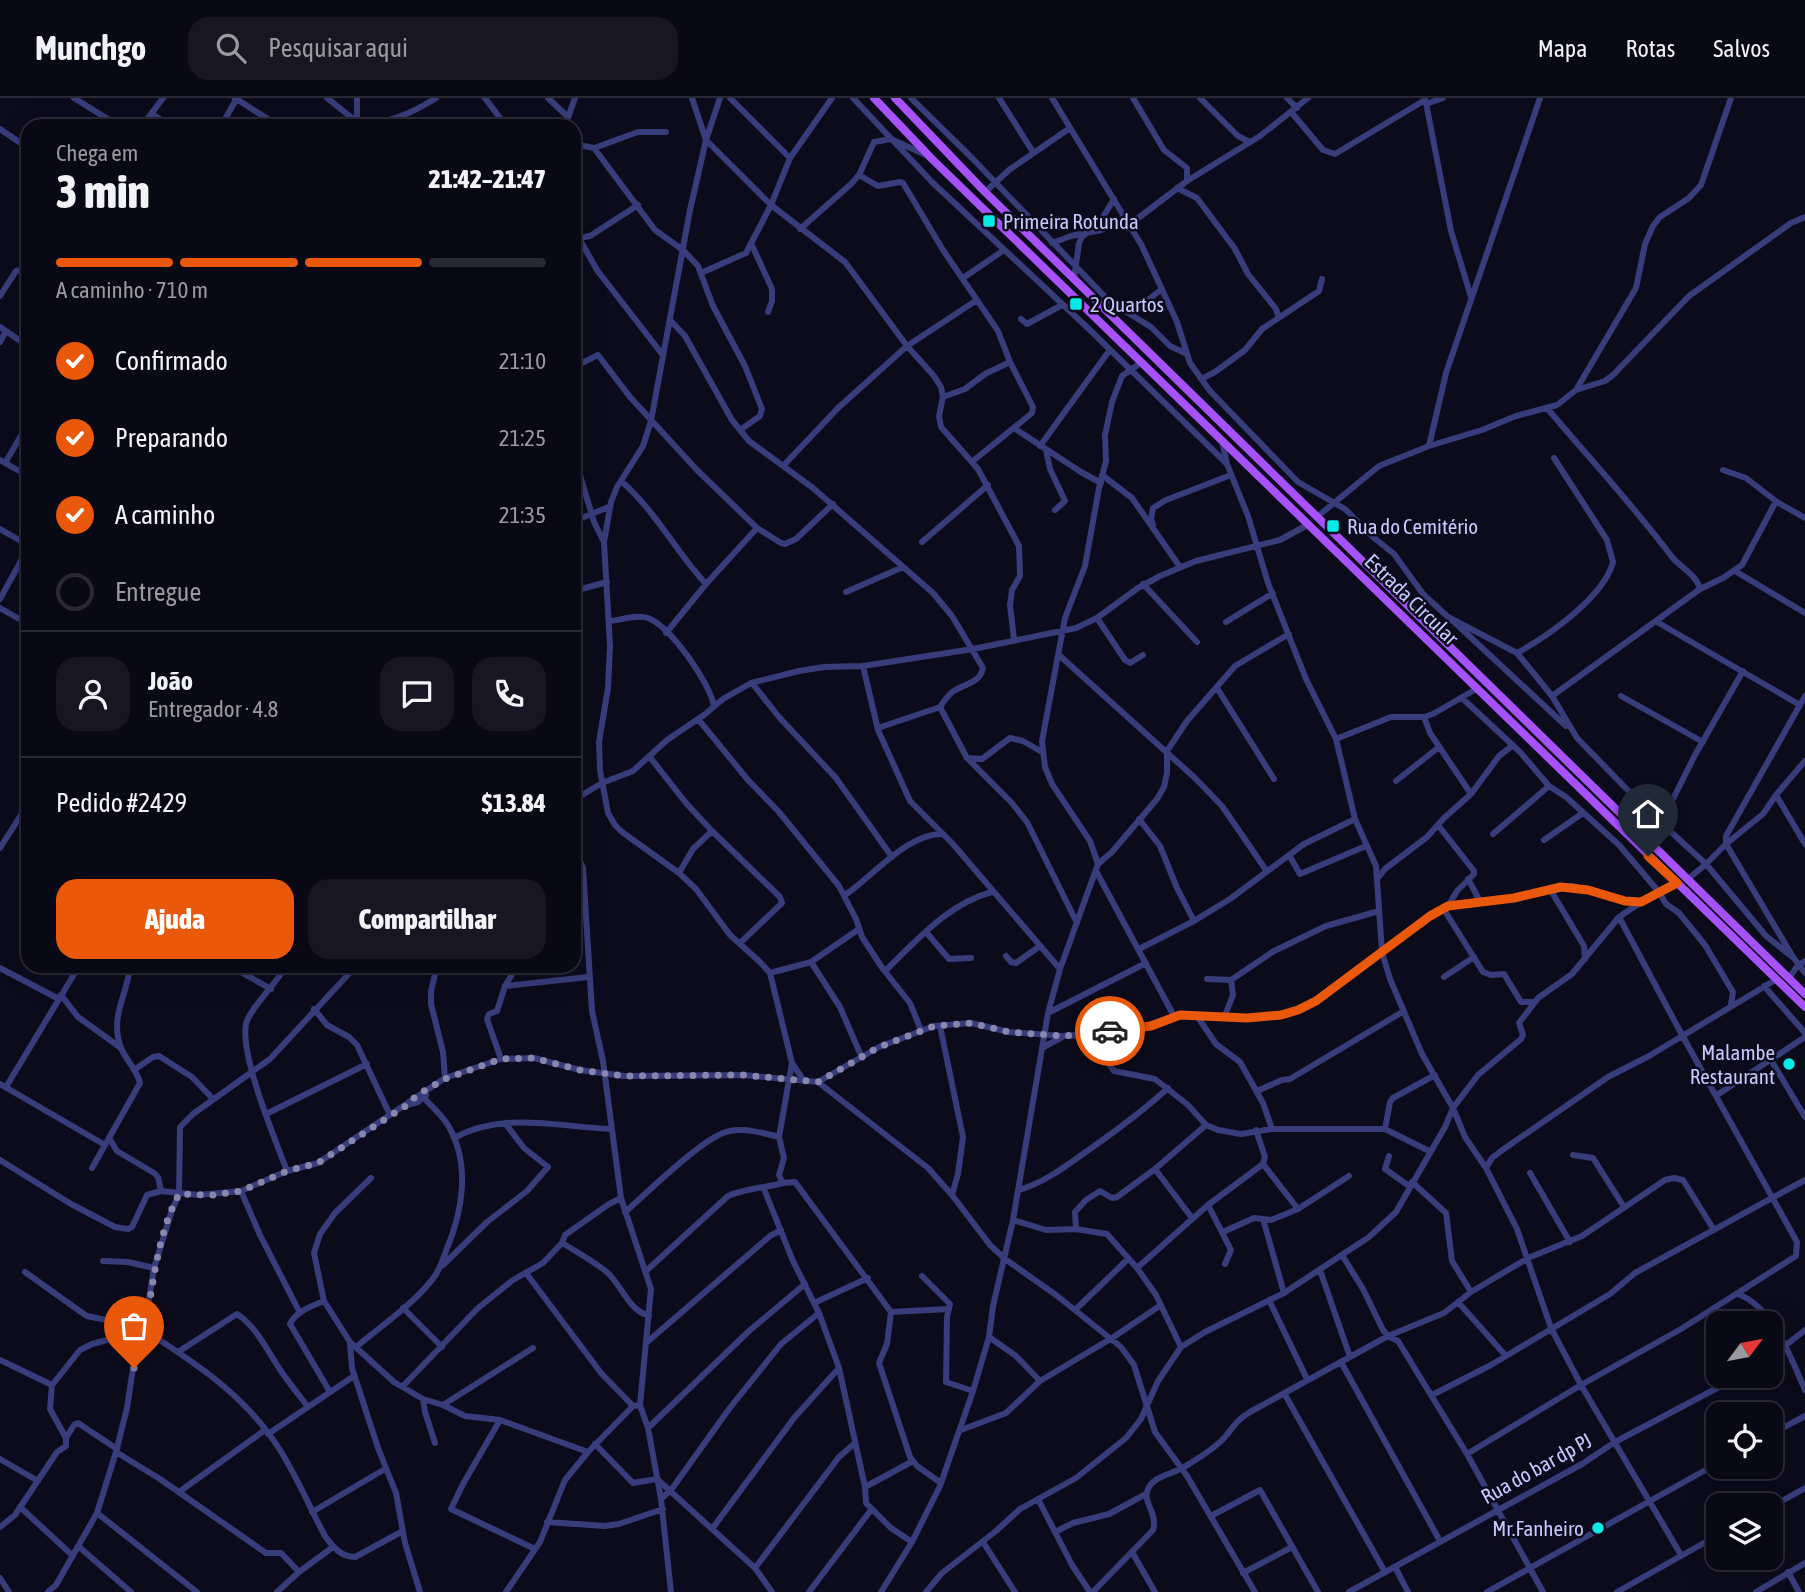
<!DOCTYPE html>
<html lang="pt">
<head>
<meta charset="utf-8">
<style>
	:root { --surface:#090815; --page:#171622; --text:#f1f3f6; --muted:#999aa0; --line:#292934; --accent:#ea580c }
	body { margin:0; font-family:"Asap Condensed",sans-serif; background:var(--page); color:var(--text); height:100vh; display:flex; flex-direction:column; font-size:26px; white-space:nowrap }
	* { box-sizing:border-box; margin:0 }
	p { font-size:23px; color:var(--muted) }
	.icon { flex:none; width:38px; height:38px; fill:none; stroke:currentColor; stroke-width:2; stroke-linecap:round; stroke-linejoin:round }
	.map { position:relative; flex:1; overflow:hidden }
	.panel { position:absolute; left:21px; top:21px; width:560px; height:854px; display:flex; flex-direction:column; background:var(--surface); border-radius:21px; box-shadow:0 7px 28px #0002,0 0 0 2px var(--line) }
	.panel>* { flex:none }
	.needle { width:46px; rotate:58deg }
	.tools { position:absolute; left:1706px; top:1213px; display:grid; gap:14px }
	.tools a { display:grid; place-items:center; width:77px; height:77px; border-radius:14px; background:var(--surface); box-shadow:0 7px 28px #0002,0 0 0 2px var(--line); font-size:35px }
	.pin { position:absolute; display:grid; place-items:center; width:60px; height:60px; color:#fff; margin:-72px -30px; border-radius:50% 50% 50% 0; rotate:-45deg; box-shadow:0 0 7px #0007 }
	.pin .icon { rotate:45deg }
	.courier { position:absolute; display:grid; place-items:center; width:70px; height:70px; margin:-35px; border:5px solid #ea580c; border-radius:50%; background:#fff; color:#222; box-shadow:0 2px 9px #0007 }
	.summary em { font-style:normal; font-weight:800 }
	.summary div { display:flex; flex-direction:column-reverse }
	.summary { display:flex; align-items:center; justify-content:space-between; height:119px; padding:0 35px }
	h1 { font-size:46px; font-weight:800; line-height:52px }
	.bar { display:grid; grid-template-columns:repeat(4,1fr); gap:10px 7px; align-content:center; height:84px; padding:0 35px }
	.bar i { height:9px; border-radius:5px; background:var(--line) }
	.bar .current { background:var(--accent) }
	.bar p { grid-column:span 4 }
	.line { display:flex; align-items:center; gap:18px; padding:0 35px; border-top:2px solid var(--line) }
	.line div { flex:1 }
	.round { display:grid; place-items:center; flex:none; width:74px; height:74px; border-radius:21px; background:var(--page) }
	ol { padding:0 35px; list-style:none }
	li { display:flex; align-items:center; gap:21px; height:77px }
	li p { margin-inline-start:auto }
	li .icon { padding:7px; border-radius:50%; background:var(--accent); color:#fff; stroke-width:4 }
	li:last-child { color:var(--muted) }
	li i { width:38px; height:38px; border:4px solid var(--line); border-radius:50% }
	.cta { display:flex; gap:14px; margin-top:auto; padding:14px 35px }
	.cta a { flex:1; height:80px; border-radius:21px; background:var(--accent); color:#fff; font-size:28px; font-weight:800; line-height:80px; text-align:center }
	.cta a+a { background:var(--page); color:var(--text) }
	header { display:flex; align-items:center; gap:42px; box-sizing:border-box; height:98px; padding:0 35px; background:var(--surface); border-bottom:2px solid var(--line) }
	header strong { font-size:33px }
	nav { display:flex; gap:38px; margin-inline-start:auto; font-size:24px }
	.search { width:490px; height:63px; background:var(--page); display:flex; align-items:center; gap:18px; box-sizing:border-box; padding:0 24px; border-radius:21px; color:var(--muted); font-size:26px }
	.map>svg:first-child { display:block }
	.lines { fill:none; stroke-linecap:round; stroke-linejoin:round }
	.minor { stroke:#373d7a; stroke-width:6 }
	.major { stroke:#a751fb; stroke-width:8 }
	.done { stroke:#8686af; stroke-width:7; stroke-dasharray:0 12.6 }
	.route { stroke:#ea580c; stroke-width:9 }
	.poi-dot { fill:#06ebe6; stroke:#0c0b1c; stroke-width:2.5 }
	.labels { text-anchor:middle; dominant-baseline:central; stroke-width:5; stroke-linejoin:round; paint-order:stroke }
	.poi-label { font-size:21px; fill:#c7c8fe; stroke:#0c0b1c; text-anchor:start }
	.street-label { font-size:21px; fill:#c7c8fe; stroke:#0c0b1c }
</style>
</head>
<body>
<header>
<strong>Munchgo</strong>
<div class="search"><svg class="icon" aria-label="search" viewBox="0 0 24 24"><circle cx="10" cy="10" r="6"/><path d="M15 15l6 6"/></svg>Pesquisar aqui</div>
<nav><a>Mapa</a><a>Rotas</a><a>Salvos</a></nav>
</header>
<div class="map">
<svg width="1805" height="1494" viewBox="0 0 1805 1494">
	<rect width="100%" height="100%" fill="#0c0b1c"/>
	<g class="lines">
		<!-- minor -->
		<path class="minor" d="M74 0 119 28
			M235 0 274 25
			M327 0 362 28
			M485 0 506 28
			M548 0 567 18
			M692 0 706 42 771 107 845 164 907 248 934 278 941 289 943 299 939 318 941 329 978 371 1019 448 1020 478 1012 492 1010 507 1014 541
			M730 0 790 60
			M853 0 932 84 1091 233 1226 365
			M911 0 973 61 1109 203 1151 229 1170 248 1185 255
			M999 0 1033 54
			M1052 0 1142 148 1177 224 1190 265 1210 293 1298 384 1345 411 1373 439 1394 456 1423 496 1448 519 1517 555 1552 598 1577 640 1648 713 1706 766 1726 746 1763 716 1776 697 1805 746
			M1133 0 1164 52 1187 70V83
			M1200 0 1238 38 1250 44
			M1287 0 1297 10
			M1425 0 1451 133 1471 199
			M1426 6 1443 0
			M1292 15 1323 52 1335 56 1425 2
			M152 16 171 28
			M357 26V0
			M361 27C389 25 413 15 436 0
			M142 28 163 0
			M221 28 237 0
			M565 28 575 0
			M0 31 28 50
			M574 46 594 50 655 132 683 152 698 168 713 208 745 268 762 311 760 318 740 332
			M594 50 638 34H666
			M859 77 878 88 900 84 903 85 943 152 998 233 1010 264 1033 309 1032 315 973 363
			M1177 90 1197 100 1235 151 1248 176 1276 211 1279 220
			M985 94 1009 72 1070 30
			M1129 127 1187 83 1260 38 1308 0
			M800 131 851 86 859 77 874 44 891 41 926 57
			M574 141 590 138 638 107
			M580 142 597 172 662 256
			M751 145 772 191V203L768 214
			M1052 145 1071 138 1101 132 1126 121
			M701 175 746 155 771 107 790 60 832 0
			M963 180 1004 152
			M1074 181 1079 145 1082 139 1100 124 1114 101
			M0 198 16 173 28 171
			M1124 213 1148 202 1162 191
			M1021 221 1027 226 1062 207
			M671 223 685 238 732 322 749 343 813 390 933 495 952 518 983 570C980 586 962 586 951 595 947 599 943 604 940 609L967 660 1011 704 1027 724 1077 825
			M0 229 28 248
			M0 244 6 233
			M574 269 598 257 630 299 696 371 757 430 781 445 785 446 796 441 833 406
			M1201 281 1215 274 1245 252 1262 231 1319 193 1322 181
			M1576 292 1605 283 1613 277 1689 198 1791 125 1805 119
			M943 299 965 291 985 276 1010 264
			M1547 310C1589 360 1633 407 1672 459 1681 470 1696 476 1700 491
			M1014 330 1081 374 1101 385
			M1222 343 1227 366 1248 418 1268 485 1306 581 1336 641 1355 721 1376 768 1382 854 1390 881 1422 956 1453 1010 1465 1039 1486 1070 1517 1131 1551 1230 1581 1287 1681 1457
			M1040 348 1109 253
			M1429 348 1446 275 1540 0
			M1046 352 1050 371 1065 403 1055 412
			M574 357 594 424 604 444
			M0 362 28 378
			M5 365 28 326
			M783 368 838 310 907 248 977 202
			M1723 372 1746 380 1777 404 1805 420
			M1102 377 1132 400 1180 469
			M621 383C656 413 675 453 706 486
			M1318 418 1379 368 1429 348 1482 332 1516 318 1557 307 1576 292 1636 190 1645 146 1653 128 1660 119 1689 100 1701 87 1731 0
			M574 423 609 409
			M1153 427 1151 421 1153 410 1166 402 1231 377
			M0 431 28 447
			M922 444 988 387
			M1735 473 1805 515
			M1143 486 1197 544
			M574 493 607 484
			M846 494 903 469
			M0 501 28 450
			M0 510 28 526
			M1097 520 1125 562 1130 565 1143 557
			M610 523C621 522 638 516 648 520 671 529 710 585 714 608
			M1226 524 1273 495
			M1657 524 1800 607
			M1435 533 1451 521 1566 628
			M666 535 706 486 757 430
			M1517 555C1548 538 1604 499 1613 464L1607 442 1554 360
			M1060 558 1195 680 1222 708 1266 772
			M863 568 878 632 910 703 952 745 1060 871
			M752 585 779 619 836 680 892 759
			M1217 590 1274 681
			M1552 598 1700 491 1723 480 1742 467 1774 407 1777 404
			M1621 598 1703 644
			M1805 598 1726 738V746L1793 859 1805 875
			M1462 600 1520 654 1549 688 1493 736
			M1424 619 1430 635 1471 696
			M698 621 748 682 779 714 839 788 856 821 862 839 883 871 910 905 921 932
			M878 630 940 609
			M1336 641 1391 619H1424L1433 616 1478 590
			M649 658 686 705 712 733 780 799 782 805 740 845
			M967 660 982 661 1010 640 1023 643 1042 654
			M1396 683 1439 649
			M1776 697 1805 663
			M574 702 602 685 633 673 667 642 704 617 723 601 751 585 799 573 824 569 863 568 973 551 1076 530 1097 520 1138 490 1160 478 1196 463 1280 442 1309 426
			M1139 721 1160 748 1177 790 1194 823
			M1661 725 1695 657 1743 573
			M1438 727 1474 773V776L1457 793 1448 808
			M1544 742 1583 715
			M0 750 28 706
			M574 750 583 770 592 913 603 963 621 1100 651 1191 640 1307 648 1330 661 1401 671 1494
			M1289 757 1300 776 1366 748
			M1098 766 1112 754 1157 701 1164 689 1167 675V653L1187 623 1235 568 1289 536
			M1096 773 1174 918
			M679 775 693 751 712 733
			M1377 781 1385 771 1427 739 1444 720 1471 696 1499 658 1512 648
			M1468 781 1480 803
			M1688 781 1706 766 1766 838 1791 858
			M1677 785 1659 794 1666 806 1679 815 1705 847 1733 894 1731 907
			M574 786 583 780
			M1550 791 1584 848 1585 861
			M845 797C872 779 908 735 942 736
			M1443 810 1483 874 1491 877 1504 876 1521 904H1534
			M926 834 949 861 971 860
			M1139 851 1194 823 1230 801 1304 746 1355 721
			M1006 858 1011 864 1016 865 1040 848
			M811 864 840 909 862 960
			M230 868 271 891
			M286 868C278 884 249 911 246 926 240 958 275 1041 287 1073
			M437 868 431 893V906L443 954 445 980
			M0 870 59 901
			M885 873C916 843 949 805 992 794
			M770 875 811 864 859 831
			M1444 879 1474 859
			M1789 880 1798 867 1805 863
			M1207 881 1231 882 1274 853 1326 828 1379 813
			M505 888 588 879
			M1764 888 1805 935
			M61 897 78 919 121 950
			M314 911 327 927 349 939 357 947 390 1017
			M1048 915 1146 865
			M1197 918 1216 946 1240 964 1263 1005 1272 1031
			M1224 920 1233 897 1231 882
			M940 928 963 1039 958 1076 952 1097
			M1076 938 1094 946 1114 973 1155 981 1188 1007 1206 1027 1218 1032 1241 1036 1272 1031H1385L1429 1053
			M1042 950 1062 939
			M501 961 487 921 489 916 497 913 505 888 517 868
			M1771 962 1805 1019
			M792 965 804 983
			M134 972 153 959 159 958 192 979 213 1001
			M818 984 928 1070 952 1097 990 1147 1005 1161 1056 1197 1121 1249 1134 1267 1155 1334 1187 1378 1255 1494
			M0 986 105 1047
			M6 989 79 868
			M1257 993 1282 982 1290 981 1404 913
			M1717 997 1805 939
			M407 1007 418 1004 426 997
			M266 1016 367 966
			M1385 1031 1390 1004 1393 1000 1435 977
			M109 1040 117 1053 154 1075 158 1079 161 1093
			M454 1040C503 1013 559 1029 611 1031
			M1573 1057 1593 1060 1624 1109
			M1389 1058 1385 1071 1409 1088
			M0 1062 71 1106 115 1129 128 1131 132 1129 147 1097 161 1093 199 1097 241 1093 287 1073 318 1065 445 980 501 961 534 960 580 972 624 978 744 977 818 984 879 949 934 928 971 925 1009 934 1063 938 1133 932 1180 917 1263 920 1298 912 1316 903 1430 818 1448 808 1514 800 1554 790 1572 788 1625 803 1641 804 1659 794 1619 747 1566 699 1549 688
			M92 1070 140 985C137 972 126 962 121 950 109 918 128 896 130 868
			M1486 1070 1492 1060 1501 1053 1608 979 1649 958 1777 881
			M1155 1071 1192 1120
			M1530 1075 1570 1144
			M371 1080 335 1115 320 1136 314 1155 324 1203 350 1244 394 1284 423 1301 443 1307 465 1318 500 1322 588 1354
			M1412 1084 1446 1115 1452 1163 1471 1194
			M783 1085 795 1084 891 1214 887 1246 879 1265 910 1359 917 1368 941 1385
			M764 1091 793 1163 819 1215 839 1270 865 1389 866 1405 891 1430 912 1444
			M1019 1092C1046 1084 1067 1067 1090 1051 1117 1032 1143 1013 1168 990
			M241 1093 260 1137 300 1215
			M1208 1107 1231 1152 1225 1166
			M1298 1111 1349 1078
			M625 1114C646 1096 706 1036 730 1033 745 1030 764 1035 779 1039
			M1263 1121 1284 1195
			M1013 1122 1046 1132 1076 1131 1107 1136 1137 1170 1156 1197 1181 1249
			M1076 1131 1075 1114 1086 1102 1100 1093 1112 1100 1117 1099 1155 1071 1206 1027
			M1223 1134 1254 1120 1271 1122 1298 1111 1263 1066
			M562 1145C577 1154 595 1164 608 1175 623 1190 628 1211 649 1218
			M1342 1157 1363 1191 1383 1232 1388 1238 1398 1243 1467 1356 1543 1494
			M103 1163 128 1164 154 1170
			M443 1167 487 1124 527 1093 548 1069 524 1050 505 1025
			M1137 1170 1208 1107 1263 1066 1265 1059 1256 1032
			M1320 1172 1350 1259
			M646 1173 728 1098C746 1090 765 1090 783 1085L779 1077 784 1060 779 1039 792 965 770 875 760 864 730 837 696 791 679 775 622 734 615 727 608 715 600 672 599 644 608 590 610 548 604 444 611 404 617 389 643 348 651 323 690 112 706 42 720 0
			M25 1174 81 1214 87 1218 111 1223 127 1237
			M526 1175 601 1275 633 1308
			M922 1178 950 1206 947 1219 946 1284 973 1293
			M1738 1196C1774 1210 1790 1258 1805 1292
			M1269 1202 1307 1281
			M324 1203C312 1208 295 1214 290 1226L330 1294
			M1458 1204 1506 1258
			M814 1205 868 1180
			M403 1210 442 1249
			M1075 1212 1128 1161
			M891 1214 948 1211
			M989 1239 1016 1258 1040 1283
			M350 1245 352 1270 378 1350 396 1395 405 1445 420 1494
			M646 1245 770 1138 781 1132
			M356 1249C381 1228 411 1208 432 1182 440 1172 442 1164 446 1153 462 1115 471 1068 449 1029 443 1018 433 1010 425 1001
			M178 1254 237 1216C257 1229 268 1254 281 1273 289 1285 299 1297 308 1309
			M1771 1259 1805 1232
			M0 1262 52 1287 80 1252 92 1246 144 1232C196 1265 247 1299 280 1352 297 1379 310 1410 325 1438 333 1449 341 1459 355 1459L403 1433
			M1341 1264 1440 1443
			M403 1288 478 1210 513 1182 543 1165 562 1145 565 1137 609 1106 621 1100
			M1284 1295 1385 1474
			M1432 1297 1491 1267 1610 1196 1635 1175 1805 1082
			M423 1301 425 1314 435 1345
			M443 1307 533 1250
			M500 1322 463 1386 451 1411 535 1451
			M648 1330 749 1233 805 1186
			M961 1332 1006 1315 1040 1283 1112 1240 1161 1207
			M268 1336 354 1278
			M1771 1336 1805 1318
			M66 1340 74 1327 78 1325 117 1351
			M595 1346 633 1385 657 1381 755 1470 772 1494
			M116 1354 160 1381 266 1455H281L299 1474
			M1467 1356 1581 1287 1681 1231 1796 1158 1797 1144 1682 937 1619 819 1640 805
			M0 1361 38 1383
			M865 1389 913 1363
			M179 1394 265 1332
			M661 1401 671 1392 729 1311 781 1246 819 1215
			M1038 1401 1072 1467 1090 1494
			M20 1409 72 1457
			M1771 1409 1805 1390
			M312 1414 385 1371
			M97 1415 197 1494
			M1211 1418 1260 1392 1318 1494
			M547 1424 605 1428 619 1426 663 1411
			M0 1429 15 1417 57 1354 66 1348V1340L50 1311 52 1287
			M712 1431 794 1320 839 1270
			M1055 1434 1073 1425 1109 1416 1146 1396
			M983 1444 1015 1494
			M78 1448 131 1494
			M1132 1454 1155 1494
			M1395 1469 1408 1494
			M755 1470 839 1359 855 1345
			M1788 1474 1799 1494
			M1243 1475 1292 1449
			M0 1480 9 1494
			M48 1494 56 1487 97 1415 116 1354 127 1310 133 1270 144 1232 154 1170 172 1112 179 1096 180 1029 193 1016 270 961 356 868
			M277 1494 299 1474 333 1449
			M506 1494 540 1444 565 1382 588 1354 633 1308 640 1307
			M809 1494 871 1412
			M881 1494 912 1444 940 1388 973 1293 989 1239 993 1208 1013 1122 1048 915 1060 871 1098 766 1090 743 1052 686 1045 669 1042 643 1065 520 1085 468 1099 390 1106 363 1105 337 1112 304 1122 278 1142 264
			M926 1494 942 1475 996 1433 1020 1411 1076 1380 1126 1340 1141 1321 1158 1283 1181 1249 1205 1234 1284 1195 1369 1139 1396 1114 1445 1029 1453 1010 1478 977 1521 941 1523 937 1519 925 1538 900 1572 876 1619 819
			M1093 1494 1153 1432C1158 1415 1142 1404 1148 1391 1153 1378 1173 1376 1184 1369 1197 1361 1213 1352 1224 1340 1235 1328 1234 1324 1250 1314L1388 1238 1444 1215 1471 1194 1528 1160 1582 1138 1665 1082 1674 1080 1683 1082 1714 1132
			M1349 1494 1582 1366 1615 1344 1740 1278
			M1487 1494 1718 1365
			M1617 1494 1718 1437
			M1756 1494 1805 1465"/>
		<!-- major -->
		<path class="major" d="M874 0 932 61 1805 909
			M895 0 985 94 1805 896"/>
	</g>
	<g class="lines">
		<!-- done -->
		<path class="done" d="M134 1270C139 1251 145 1232 148 1212 155 1173 160 1131 179 1096L213 1097 241 1093 287 1073 318 1065 407 1007 417 997 445 981 501 961 534 960 580 972 624 978 744 977 818 984 879 949 934 928 971 925 1009 934 1063 938 1110 933"/>
		<!-- route -->
		<path class="route" d="M1110 933 1151 928 1180 917 1247 920 1281 917 1298 912 1316 903 1430 818 1448 808 1514 800 1561 789 1588 792 1625 803 1641 804 1677 785 1648 758"/>
	</g>
	<!-- markers -->
	<g class="poi-dot">
		<rect x="982" y="116" width="14" height="14" rx="3.5"/>
		<rect x="1069" y="199" width="14" height="14" rx="3.5"/>
		<rect x="1326" y="421" width="14" height="14" rx="3.5"/>
		<circle cx="1789" cy="966" r="7"/>
		<circle cx="1598" cy="1430" r="7"/>
	</g>
	<g class="labels">
		<!-- poi labels -->
		<g class="poi-label">
			<text x="1003" y="123">Primeira Rotunda</text>
			<text x="1090" y="206">2 Quartos</text>
			<text x="1347" y="428">Rua do Cemitério</text>
			<text x="1775" y="954" text-anchor="end">Malambe<tspan x="1775" dy="24">Restaurant</tspan></text>
			<text x="1584" y="1430" text-anchor="end">Mr.Fanheiro</text>
		</g>
		<!-- street labels -->
		<g class="street-label">
			<text transform="translate(1412 501) rotate(44)">Estrada Circular</text>
			<text transform="translate(1536 1370) rotate(-29)">Rua do bar dp PJ</text>
		</g>
	</g>
</svg>
<div class="tools">
<a><svg class="needle" viewBox="-14 -14 28 28"><path d="M0-13l5 13h-10z" fill="#e53935"/><path d="M0 13l5-13h-10z" fill="#999aa0"/></svg></a>
<a><svg class="icon" aria-label="locate" viewBox="0 0 24 24"><circle cx="12" cy="12" r="6"/><path d="M12 2v4M12 18v4M2 12h4M18 12h4"/></svg></a>
<a><svg class="icon" aria-label="layers" viewBox="0 0 24 24"><path d="M12 4l9 5-9 5-9-5zM3 14l9 5 9-5"/></svg></a>
</div>
<div class="pin" style="left:134px;top:1270px;background:#ea580c"><svg class="icon" aria-label="bag" viewBox="0 0 24 24"><path d="M5 8h14l-1 12H6zM9 8a3 3 0 0 1 6 0"/></svg></div>
<div class="pin" style="left:1648px;top:758px;background:#1f2937"><svg class="icon" aria-label="home" viewBox="0 0 24 24"><path d="M3 11l9-7 9 7M6 9v11h12V9"/></svg></div>
<div class="courier" style="left:1110px;top:933px"><svg class="icon" aria-label="car" viewBox="0 0 24 24"><path d="M5 17H2v-5l4-1 3-4h7l3 4 3 1v5h-3M9 17h6M6 11h13"/><circle cx="7" cy="17" r="2"/><circle cx="17" cy="17" r="2"/></svg></div>
<section class="panel">
<div class="summary"><div><h1>3 min</h1><p>Chega em</p></div><em>21:42–21:47</em></div>
<div class="bar"><i class="current"></i><i class="current"></i><i class="current"></i><i></i><p>A caminho · 710 m</p></div>
<ol>
<li><svg class="icon" aria-label="check" viewBox="0 0 24 24"><path d="M5 12l5 5 9-10"/></svg>Confirmado<p>21:10</p></li>
<li><svg class="icon" aria-label="check" viewBox="0 0 24 24"><path d="M5 12l5 5 9-10"/></svg>Preparando<p>21:25</p></li>
<li><svg class="icon" aria-label="check" viewBox="0 0 24 24"><path d="M5 12l5 5 9-10"/></svg>A caminho<p>21:35</p></li>
<li><i></i>Entregue</li>
</ol>
<div class="line" style="height:126px"><a class="round"><svg class="icon" aria-label="person" viewBox="0 0 24 24"><circle cx="12" cy="8" r="4"/><path d="M4 21q1-7 8-7t8 7"/></svg></a><div><b>João</b><p>Entregador · 4.8</p></div><a class="round"><svg class="icon" aria-label="chat" viewBox="0 0 24 24"><path d="M4 5h16v11H9l-5 4z"/></svg></a><a class="round"><svg class="icon" aria-label="phone" viewBox="0 0 24 24"><path d="M5 4h4l2 5-3 2q2 4 5 5l2-3 5 2v4C11 20 4 13 5 4z"/></svg></a></div>
<div class="line" style="height:91px"><div>Pedido #2429</div><b>$13.84</b></div>
<div class="cta"><a>Ajuda</a><a>Compartilhar</a></div>
</section>
</div>
</body>
</html>
